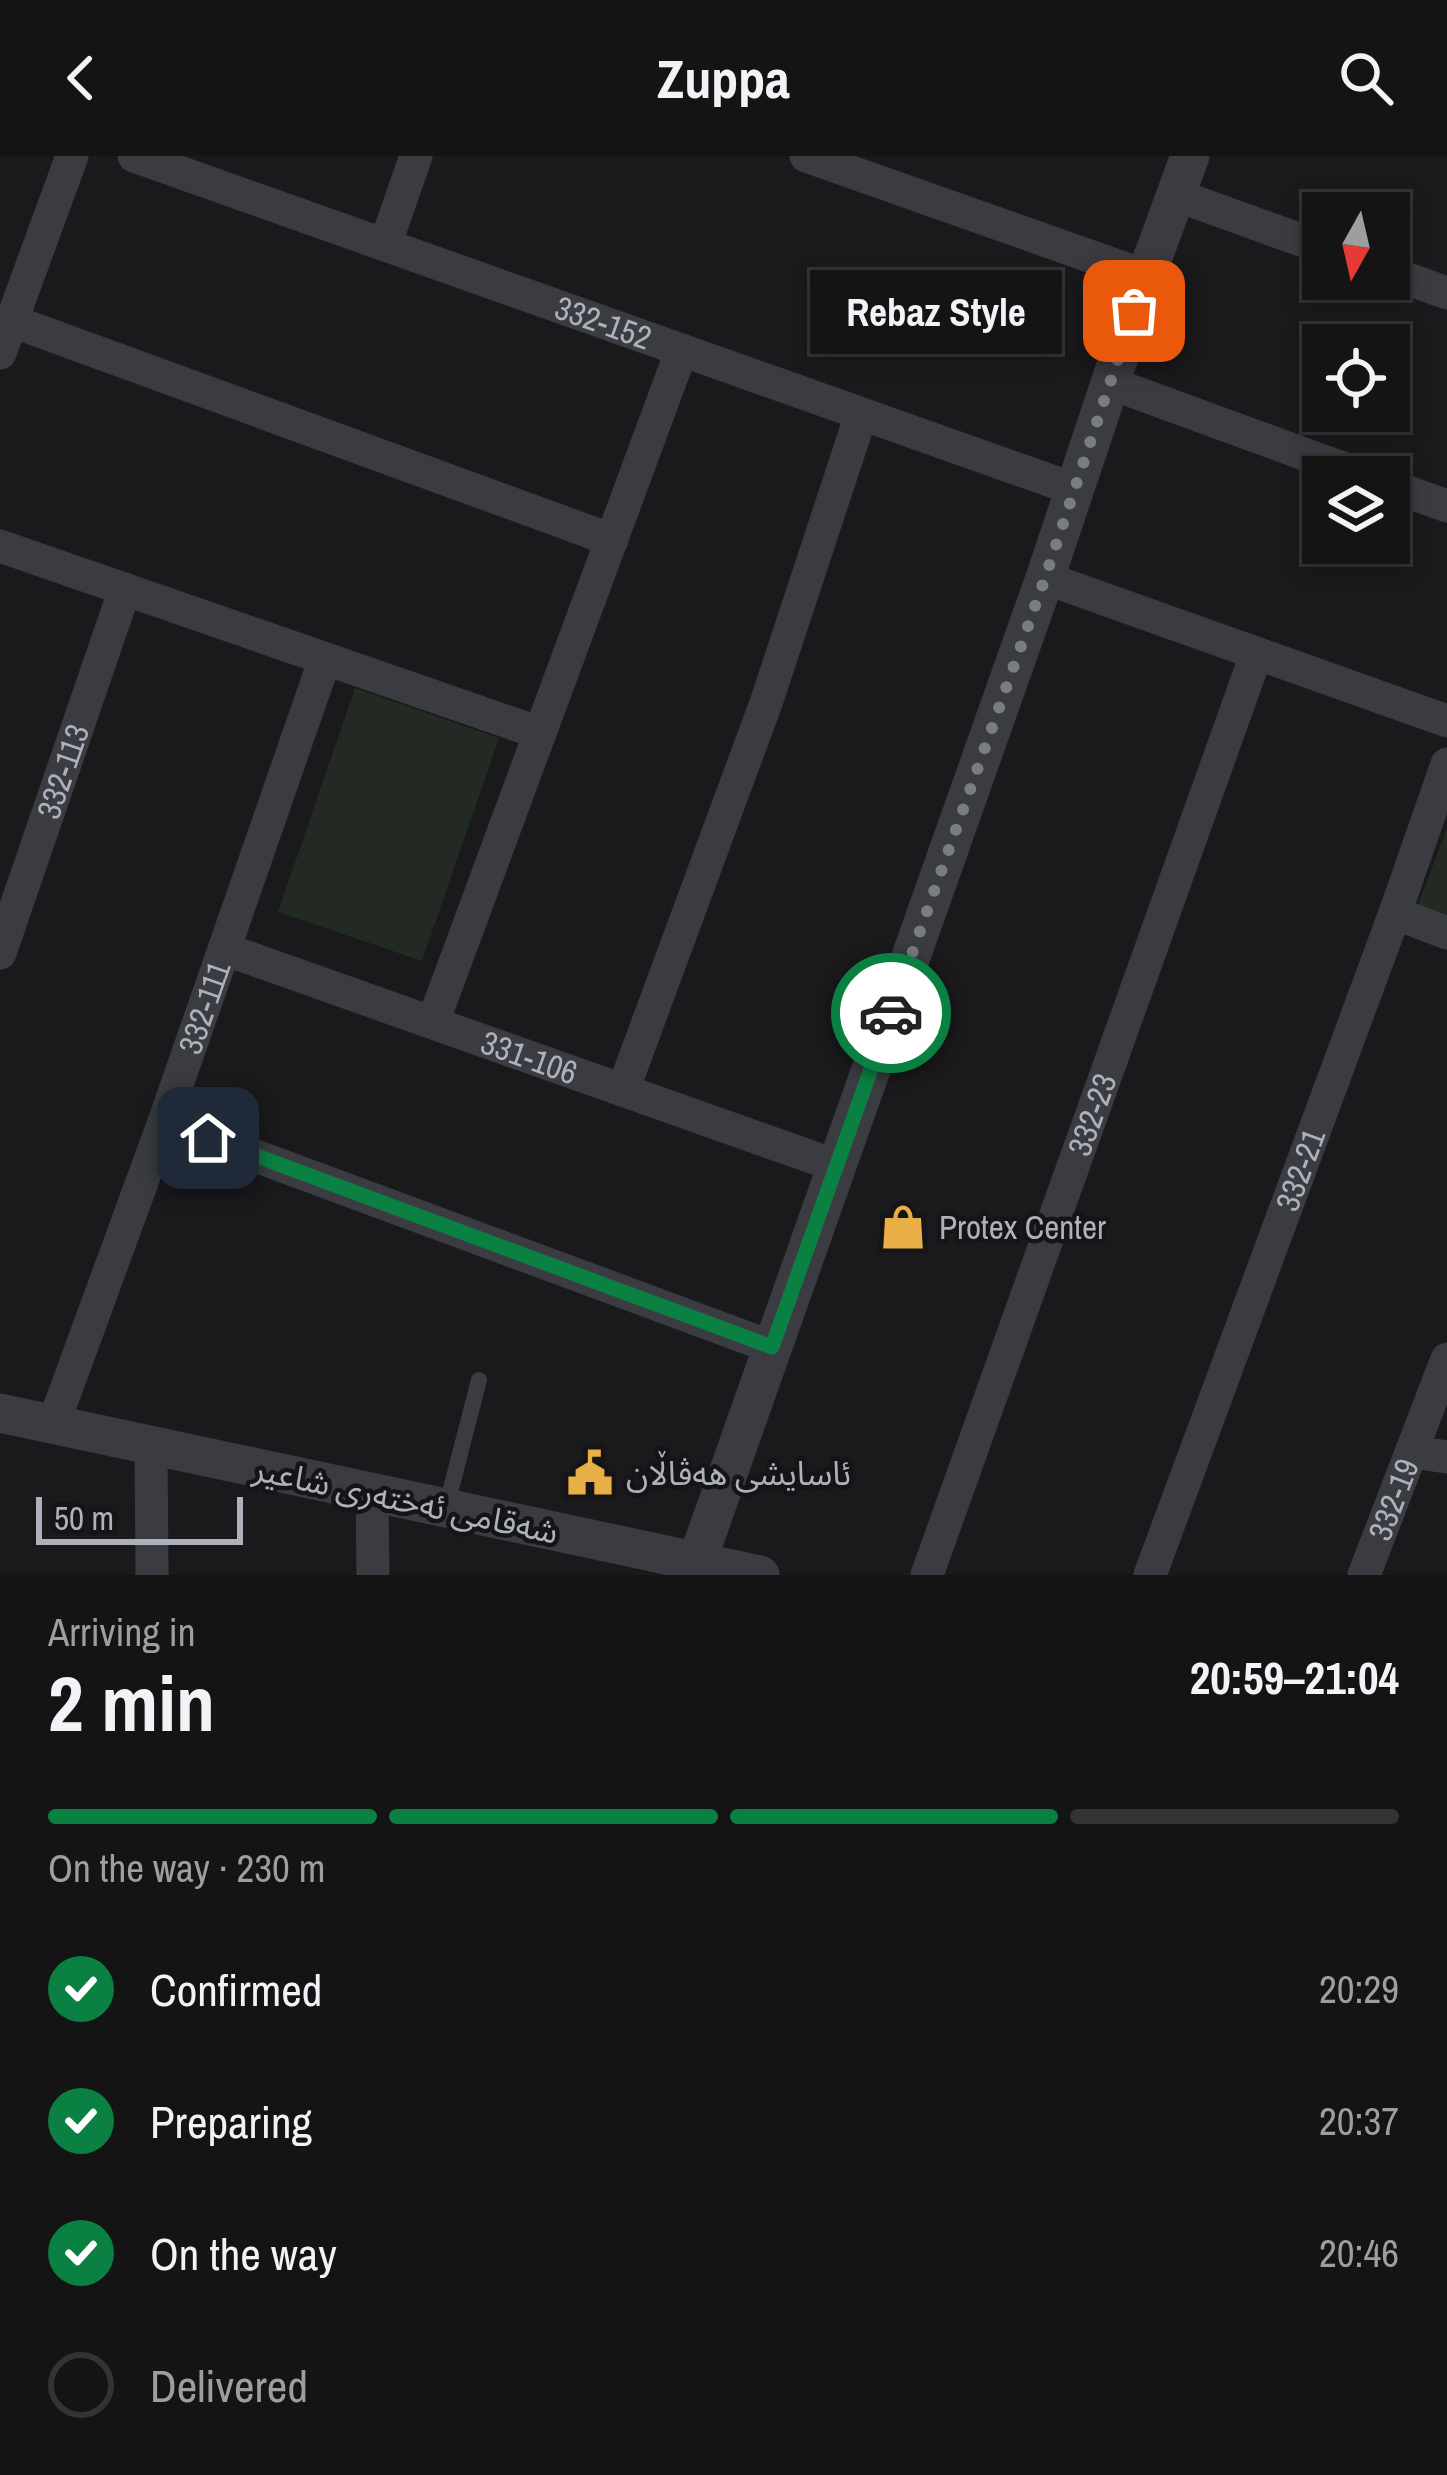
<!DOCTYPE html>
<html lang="en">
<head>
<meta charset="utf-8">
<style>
	:root { --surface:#141415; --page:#212122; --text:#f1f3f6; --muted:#9d9ea0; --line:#333334; --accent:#0b8043 }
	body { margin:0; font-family:"Archivo Narrow","Noto Sans Arabic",sans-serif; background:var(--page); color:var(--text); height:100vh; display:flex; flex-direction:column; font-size:45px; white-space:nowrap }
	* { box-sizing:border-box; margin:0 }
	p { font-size:39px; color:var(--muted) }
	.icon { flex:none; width:66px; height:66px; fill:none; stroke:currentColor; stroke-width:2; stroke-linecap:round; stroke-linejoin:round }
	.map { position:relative; height:1419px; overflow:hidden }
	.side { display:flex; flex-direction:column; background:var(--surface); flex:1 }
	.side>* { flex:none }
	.needle { width:78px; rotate:188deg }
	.buttons { position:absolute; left:1302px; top:36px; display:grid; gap:24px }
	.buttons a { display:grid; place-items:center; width:108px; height:108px; border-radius:0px; background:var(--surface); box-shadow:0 6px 18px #0003,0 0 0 3px var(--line); font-size:60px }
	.scale { position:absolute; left:36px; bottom:30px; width:207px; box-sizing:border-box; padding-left:12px; border:6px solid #adb1bb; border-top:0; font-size:33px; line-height:42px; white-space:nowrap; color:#adb1bb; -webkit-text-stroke:9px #151517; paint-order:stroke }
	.pin { position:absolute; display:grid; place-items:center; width:102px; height:102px; color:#fff; margin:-51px; border-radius:24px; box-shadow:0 6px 18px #0006 }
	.courier { position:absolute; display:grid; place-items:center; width:120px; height:120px; margin:-60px; border:9px solid #0b8043; border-radius:50%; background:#fff; color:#222; box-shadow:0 3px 15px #0007 }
	.bubble { position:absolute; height:84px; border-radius:0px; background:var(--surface); box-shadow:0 6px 18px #0003,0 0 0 3px var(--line); font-size:39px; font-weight:800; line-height:84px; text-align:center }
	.summary em { font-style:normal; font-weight:800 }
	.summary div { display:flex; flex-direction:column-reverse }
	.summary { display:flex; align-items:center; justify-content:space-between; height:204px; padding:0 48px }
	h1 { font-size:78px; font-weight:800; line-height:90px }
	.bar { display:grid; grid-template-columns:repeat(4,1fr); gap:18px 12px; align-content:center; height:144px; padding:0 48px }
	.bar i { height:15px; border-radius:9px; background:var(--line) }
	.bar .selected { background:var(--accent) }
	.bar p { grid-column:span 4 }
	ol { padding:0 48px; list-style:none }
	li { display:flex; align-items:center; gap:36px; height:132px }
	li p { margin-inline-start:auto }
	li .icon { padding:12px; border-radius:50%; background:var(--accent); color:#fff; stroke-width:4 }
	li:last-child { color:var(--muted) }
	li i { width:66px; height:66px; border:6px solid var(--line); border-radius:50% }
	header { display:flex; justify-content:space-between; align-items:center; height:156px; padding:0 48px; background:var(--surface); font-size:54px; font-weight:800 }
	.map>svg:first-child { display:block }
	.green { fill:#222a23 }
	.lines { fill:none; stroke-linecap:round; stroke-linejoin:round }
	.service { stroke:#3b3c41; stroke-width:16 }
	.minor { stroke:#3b3c41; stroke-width:33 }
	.tertiary { stroke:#3b3c41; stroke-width:39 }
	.done { stroke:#7a7c83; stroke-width:12; stroke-dasharray:0 21.6 }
	.route { stroke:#0b8043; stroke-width:15 }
	.labels { text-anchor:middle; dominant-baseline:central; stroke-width:9; stroke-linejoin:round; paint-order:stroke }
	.street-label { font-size:33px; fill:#adb1bb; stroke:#151517 }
	.poi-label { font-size:33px; fill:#adb1bb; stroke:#151517; text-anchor:start }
</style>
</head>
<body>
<header><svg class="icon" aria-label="back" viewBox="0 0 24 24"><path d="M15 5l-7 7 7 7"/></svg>Zuppa<svg class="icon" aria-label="search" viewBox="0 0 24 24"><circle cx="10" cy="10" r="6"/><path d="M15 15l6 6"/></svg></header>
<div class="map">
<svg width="1447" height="1419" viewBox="0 0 1447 1419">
	<rect width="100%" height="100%" fill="#1a1a1c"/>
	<!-- green -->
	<path class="green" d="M355 532 499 582 422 805 278 756Z
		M1447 672V760L1418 749Z"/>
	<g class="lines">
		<!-- service -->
		<path class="service" d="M446 1352 479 1224"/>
		<!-- minor -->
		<g class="minor">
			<path id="s1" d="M134 0 1074 333"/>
			<path d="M806 0 1146 120"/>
			<path d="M1176 39 1323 92"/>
			<path d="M385 89 416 0"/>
			<path d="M1389 116 1447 137"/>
			<path d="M12 165 612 384"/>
			<path d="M0 197 72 0"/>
			<path d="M1110 227 1367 321"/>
			<path d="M1389 329 1447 350"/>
			<path d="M0 390 540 577"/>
			<path d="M1045 422 1447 565"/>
			<path d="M1395 757 1447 777"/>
			<path id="s2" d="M224 793 837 1010"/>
			<path id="s3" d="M0 797 125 433"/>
			<path d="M433 866 681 196"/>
			<path d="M623 934 766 547 861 259"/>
			<path d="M164 966 772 1191"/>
			<path id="s4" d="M53 1269 164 966 325 503"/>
			<path d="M151 1289 152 1419"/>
			<path d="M1411 1296 1447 1301"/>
			<path d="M372 1337 373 1419"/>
			<path id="s5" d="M927 1419 1256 499"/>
			<path id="s6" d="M1150 1419 1395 757 1447 608"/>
			<path id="s7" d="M1364 1419 1447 1203"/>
		</g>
		<!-- tertiary -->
		<path class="tertiary" d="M0 1257 760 1419
			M697 1405 1045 422 1146 120 1190 0"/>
	</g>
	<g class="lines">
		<!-- done -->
		<path class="done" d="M891 857 1045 422 1134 155"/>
		<!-- route -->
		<path class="route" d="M208 982 772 1191 891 857"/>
	</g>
	<!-- icons -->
	<defs>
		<g id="shop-bare" transform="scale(3.6)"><path d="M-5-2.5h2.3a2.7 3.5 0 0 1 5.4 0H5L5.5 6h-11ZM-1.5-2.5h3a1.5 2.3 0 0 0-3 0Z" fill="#e8af46" stroke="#151517" stroke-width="2.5" paint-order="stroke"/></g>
		<g id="civic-bare" transform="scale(3.6)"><path d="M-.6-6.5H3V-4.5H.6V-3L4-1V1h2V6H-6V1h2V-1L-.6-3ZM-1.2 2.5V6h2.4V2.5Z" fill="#e8af46" stroke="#151517" stroke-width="2.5" paint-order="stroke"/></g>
	</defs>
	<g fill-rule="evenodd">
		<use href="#shop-bare" x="903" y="1071"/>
		<use href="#civic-bare" x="590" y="1317"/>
	</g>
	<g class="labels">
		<!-- street labels -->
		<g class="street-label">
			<text stroke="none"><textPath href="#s1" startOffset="498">332-152</textPath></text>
			<text stroke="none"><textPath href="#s3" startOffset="192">332-113</textPath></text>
			<text stroke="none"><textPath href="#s4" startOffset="444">332-111</textPath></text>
			<text stroke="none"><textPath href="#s2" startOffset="324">331-106</textPath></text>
			<text stroke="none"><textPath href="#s5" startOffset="489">332-23</textPath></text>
			<text stroke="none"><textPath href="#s6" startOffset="432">332-21</textPath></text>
			<text transform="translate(406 1344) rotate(12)">شەقامی ئەختەری شاعیر</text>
			<text stroke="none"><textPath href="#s7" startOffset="81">332-19</textPath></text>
		</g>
		<!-- poi labels -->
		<g class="poi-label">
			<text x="939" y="1071">Protex Center</text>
			<text x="626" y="1317">ئاسایشی هەڤاڵان</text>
		</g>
	</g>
</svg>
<div class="buttons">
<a><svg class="needle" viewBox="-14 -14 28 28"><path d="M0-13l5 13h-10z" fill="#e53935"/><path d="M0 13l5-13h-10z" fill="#9d9ea0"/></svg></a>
<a><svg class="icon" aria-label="locate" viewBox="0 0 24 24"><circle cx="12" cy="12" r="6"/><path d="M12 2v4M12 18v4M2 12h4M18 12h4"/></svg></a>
<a><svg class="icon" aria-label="layers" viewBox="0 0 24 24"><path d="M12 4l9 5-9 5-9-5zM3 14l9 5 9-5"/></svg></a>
</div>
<div class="scale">50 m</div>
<div class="pin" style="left:1134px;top:155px;background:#ea580c"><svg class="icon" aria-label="bag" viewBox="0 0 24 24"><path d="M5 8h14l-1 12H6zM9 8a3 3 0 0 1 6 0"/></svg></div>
<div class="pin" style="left:208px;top:982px;background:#1f2937"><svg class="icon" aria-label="home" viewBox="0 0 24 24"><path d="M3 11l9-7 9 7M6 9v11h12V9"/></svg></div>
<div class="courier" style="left:891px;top:857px"><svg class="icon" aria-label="car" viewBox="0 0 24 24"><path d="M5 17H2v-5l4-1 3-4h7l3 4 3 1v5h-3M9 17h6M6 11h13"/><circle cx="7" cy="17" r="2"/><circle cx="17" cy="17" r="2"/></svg></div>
<div class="bubble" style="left:810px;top:114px;width:252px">Rebaz Style</div>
</div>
<section class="side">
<div class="summary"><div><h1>2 min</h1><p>Arriving in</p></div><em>20:59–21:04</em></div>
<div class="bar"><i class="selected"></i><i class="selected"></i><i class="selected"></i><i></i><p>On the way · 230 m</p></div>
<ol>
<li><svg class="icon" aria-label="check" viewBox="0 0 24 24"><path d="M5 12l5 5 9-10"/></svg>Confirmed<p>20:29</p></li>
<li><svg class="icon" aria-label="check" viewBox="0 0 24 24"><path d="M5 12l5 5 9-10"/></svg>Preparing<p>20:37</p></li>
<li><svg class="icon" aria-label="check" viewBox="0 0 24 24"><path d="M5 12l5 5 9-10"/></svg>On the way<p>20:46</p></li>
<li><i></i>Delivered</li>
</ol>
</section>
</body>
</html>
